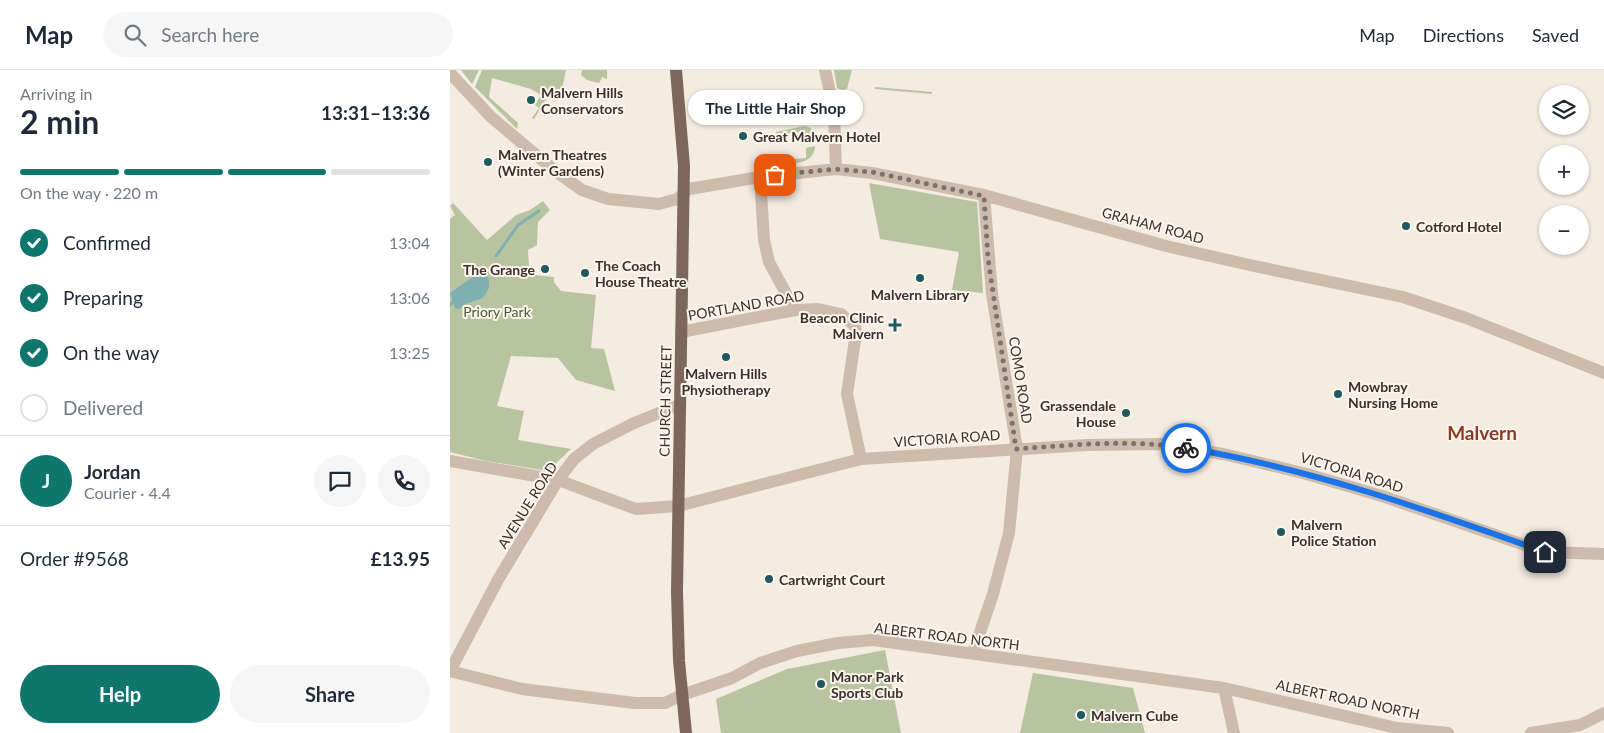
<!DOCTYPE html>
<html lang="en">
<head>
<meta charset="utf-8">
<style>
	:root { --surface:#fff; --page:#f6f6f7; --text:#1f2937; --muted:#747a83; --line:#e0e1e3; --accent:#0f766e }
	body { margin:0; font-family:Lato,sans-serif; background:var(--page); color:var(--text); height:100vh; display:flex; flex-direction:column; font-size:19px; white-space:nowrap }
	* { box-sizing:border-box; margin:0 }
	p { font-size:16px; color:var(--muted) }
	.icon { flex:none; width:28px; height:28px; fill:none; stroke:currentColor; stroke-width:2; stroke-linecap:round; stroke-linejoin:round }
	.map { position:relative; flex:1; overflow:hidden }
	.details { display:flex; flex-direction:column; background:var(--surface); width:450px }
	.details>* { flex:none }
	.buttons { position:absolute; left:1089px; top:15px; display:grid; gap:10px }
	.buttons a { display:grid; place-items:center; width:50px; height:50px; border-radius:50%; background:var(--surface); box-shadow:0 1px 4px #0004; font-size:25px }
	.pin { position:absolute; display:grid; place-items:center; width:42px; height:42px; color:#fff; margin:-21px; border-radius:10px; box-shadow:0 2px 8px #0006 }
	.courier { position:absolute; display:grid; place-items:center; width:50px; height:50px; margin:-25px; border:4px solid #1a73e8; border-radius:50%; background:#fff; color:#222; box-shadow:0 1px 6px #0007 }
	.bubble { position:absolute; height:35px; border-radius:18px; background:var(--surface); box-shadow:0 1px 4px #0004; font-size:16px; font-weight:700; line-height:35px; text-align:center }
	.head em { font-style:normal; font-weight:700 }
	.head div { display:flex; flex-direction:column-reverse }
	.head { display:flex; align-items:center; justify-content:space-between; height:85px; padding:0 20px }
	h1 { font-size:32px; font-weight:700; line-height:38px }
	.bar { display:grid; grid-template-columns:repeat(4,1fr); gap:8px 5px; align-content:center; height:60px; padding:0 20px }
	.bar i { height:6px; border-radius:4px; background:var(--line) }
	.bar .selected { background:var(--accent) }
	.bar p { grid-column:span 4 }
	.line { display:flex; align-items:center; gap:12px; padding:0 20px; border-top:1px solid var(--line) }
	.line div { flex:1 }
	.round { display:grid; place-items:center; flex:none; width:52px; height:52px; border-radius:26px; background:var(--page) }
	ol { padding:0 20px; list-style:none }
	li { display:flex; align-items:center; gap:15px; height:55px }
	li p { margin-inline-start:auto }
	li .icon { padding:5px; border-radius:50%; background:var(--accent); color:#fff; stroke-width:4 }
	li:last-child { color:var(--muted) }
	li i { width:28px; height:28px; border:2px solid var(--line); border-radius:50% }
	.action { display:flex; gap:10px; margin-top:auto; padding:10px 20px }
	.action a { flex:1; height:58px; border-radius:30px; background:var(--accent); color:#fff; font-size:20px; font-weight:700; line-height:58px; text-align:center }
	.action a+a { background:var(--page); color:var(--text) }
	header { display:flex; align-items:center; gap:30px; box-sizing:border-box; height:70px; padding:0 25px; background:var(--surface); border-bottom:1px solid var(--line) }
	header strong { font-size:24px }
	nav { display:flex; gap:28px; margin-inline-start:auto; font-size:18px }
	.search { width:350px; height:45px; background:var(--page); display:flex; align-items:center; gap:12px; box-sizing:border-box; padding:0 18px; border-radius:28px; color:var(--muted); font-size:19px }
	main { display:flex; flex:1; min-height:0 }
	.map>svg:first-child { display:block }
	.green { fill:#b8c4a0 }
	.water { fill:#7fb0b2 }
	.lines { fill:none; stroke-linecap:round; stroke-linejoin:round }
	.stream { stroke:#7fb0b2; stroke-width:3 }
	.minor { stroke:#cdbbac; stroke-width:12 }
	.major { stroke:#7d675c; stroke-width:12 }
	.done { stroke:#7c716b; stroke-width:5; stroke-dasharray:0 9 }
	.route { stroke:#1a73e8; stroke-width:6 }
	.poi-dot { fill:#1f5a5e; stroke:#fbf5ee; stroke-width:2 }
	.labels { text-anchor:middle; dominant-baseline:central; stroke-width:4; stroke-linejoin:round; paint-order:stroke }
	.poi-label { font-size:14px; font-weight:bold; fill:#3b302b; stroke:#fbf5ee; text-anchor:start }
	.street-label { font-size:14px; fill:#3b302b; stroke:#fbf5ee }
	.park-label { font-size:14px; fill:#4a5a2e; stroke:#fbf5ee }
	.district-label { font-size:19px; font-weight:bold; fill:#8c3b22; stroke:#fbf5ee }
</style>
</head>
<body>
<header>
<strong>Map</strong>
<div class="search"><svg class="icon" aria-label="search" viewBox="0 0 24 24"><circle cx="10" cy="10" r="6"/><path d="M15 15l6 6"/></svg>Search here</div>
<nav><a>Map</a><a>Directions</a><a>Saved</a></nav>
</header>
<main>
<section class="details">
<div class="head"><div><h1>2 min</h1><p>Arriving in</p></div><em>13:31–13:36</em></div>
<div class="bar"><i class="selected"></i><i class="selected"></i><i class="selected"></i><i></i><p>On the way · 220 m</p></div>
<ol>
<li><svg class="icon" aria-label="check" viewBox="0 0 24 24"><path d="M5 12l5 5 9-10"/></svg>Confirmed<p>13:04</p></li>
<li><svg class="icon" aria-label="check" viewBox="0 0 24 24"><path d="M5 12l5 5 9-10"/></svg>Preparing<p>13:06</p></li>
<li><svg class="icon" aria-label="check" viewBox="0 0 24 24"><path d="M5 12l5 5 9-10"/></svg>On the way<p>13:25</p></li>
<li><i></i>Delivered</li>
</ol>
<div class="line" style="height:90px"><b class="round" style="background:var(--accent);color:#fff">J</b><div><b>Jordan</b><p>Courier · 4.4</p></div><a class="round"><svg class="icon" aria-label="chat" viewBox="0 0 24 24"><path d="M4 5h16v11H9l-5 4z"/></svg></a><a class="round"><svg class="icon" aria-label="phone" viewBox="0 0 24 24"><path d="M5 4h4l2 5-3 2q2 4 5 5l2-3 5 2v4C11 20 4 13 5 4z"/></svg></a></div>
<div class="line" style="height:65px"><div>Order #9568</div><b>£13.95</b></div>
<div class="action"><a>Help</a><a>Share</a></div>
</section>
<div class="map">
<svg width="1154" height="663" viewBox="0 0 1154 663">
	<rect width="100%" height="100%" fill="#f4ebe1"/>
	<!-- green -->
	<path class="green" d="M11 0H29L22 14Z
		M32 0H116L111 23 101 21 84 49 82 48 89 38 85 35 91 25 81 19 42 8 39 27 68 53 67 59 25 17Z
		M132 0H157V9L152 7 149 13 137 10 131 5Z
		M384 0H402L397 19 392 20 387 18Z
		M425 17 482 22V24L425 19Z
		M354 56 361 58 362 74H355L354 62 330 64V67L326 68V62Z
		M365 76C365 93 346 93 333 95V90L356 88V78Z
		M419 113 527 132 533 223 502 220 509 182 430 169Z
		M93 131 100 140 88 152 87 175 78 180 79 197H77L76 204 104 207V212L111 221 146 225 141 278 154 279 165 321 126 310 108 288 61 286 47 336 74 341 68 370 121 379 98 401 36 391 0 382V149L5 145 0 136 3 133 37 170 66 145 80 140Z
		M435 580 451 663H271L266 629 337 599Z
		M583 603 683 618 695 663H570Z"/>
	<!-- water -->
	<path class="water" d="M35 202 39 210V218L33 228 15 234 9 239 5 238 0 223 28 203Z"/>
	<g class="lines">
		<!-- stream -->
		<path class="stream" d="M46 186 68 155 89 141
			M0 235 3 232"/>
		<!-- minor -->
		<path class="minor" d="M375 0 384 40 386 99
			M0 3 41 47 104 100 132 120 158 129 209 134 227 129 239 119 310 107 386 99 422 103 534 125 716 176 804 196 953 227 1016 248 1154 303
			M310 107 314 170 319 192 345 240
			M231 262 345 240 368 239 391 244 405 256 406 263 397 324 411 389
			M0 391 108 410 186 439 228 436 411 389 637 375 713 374 773 384 853 403 932 426 1095 482 1154 484
			M523 583 543 524 559 463 567 379 542 224 534 125
			M0 601 72 619 185 633H215L232 625 282 608 310 593 347 581 388 573 423 570 774 618 947 658 998 663
			M0 601 49 508 108 410 124 389 143 374 184 353 229 335
			M774 618 784 663
			M1081 663 1130 655 1154 643"/>
		<!-- major -->
		<path class="major" d="M226 0 234 96 227 522 229 591 236 663"/>
	</g>
	<g class="lines">
		<!-- done -->
		<path class="done" d="M325 105 386 99 422 102 534 126 538 188 566 379C622 375 680 369 736 378"/>
		<!-- route -->
		<path class="route" d="M736 378C859 398 977 440 1095 482"/>
	</g>
	<!-- markers -->
	<g class="poi-dot">
		<circle cx="81" cy="30" r="5"/>
		<circle cx="293" cy="66" r="5"/>
		<circle cx="38" cy="92" r="5"/>
		<circle cx="956" cy="156" r="5"/>
		<circle cx="95" cy="199" r="5"/>
		<circle cx="135" cy="203" r="5"/>
		<circle cx="470" cy="208" r="5"/>
		<path d="M442.5 247.5h5v5h5v5h-5v5h-5v-5h-5v-5h5z"/>
		<circle cx="276" cy="287" r="5"/>
		<circle cx="888" cy="324" r="5"/>
		<circle cx="676" cy="343" r="5"/>
		<circle cx="831" cy="462" r="5"/>
		<circle cx="319" cy="509" r="5"/>
		<circle cx="371" cy="614" r="5"/>
		<circle cx="631" cy="645" r="5"/>
	</g>
	<g class="labels">
		<!-- poi labels -->
		<g class="poi-label">
			<text x="91" y="22">Malvern Hills<tspan x="91" dy="16">Conservators</tspan></text>
			<text x="303" y="66">Great Malvern Hotel</text>
			<text x="48" y="84">Malvern Theatres<tspan x="48" dy="16">(Winter Gardens)</tspan></text>
			<text x="966" y="156">Cotford Hotel</text>
			<text x="145" y="195">The Coach<tspan x="145" dy="16">House Theatre</tspan></text>
			<text x="85" y="199" text-anchor="end">The Grange</text>
			<text x="470" y="224" text-anchor="middle">Malvern Library</text>
			<text x="434" y="247" text-anchor="end">Beacon Clinic<tspan x="434" dy="16">Malvern</tspan></text>
			<text x="276" y="303" text-anchor="middle">Malvern Hills<tspan x="276" dy="16">Physiotherapy</tspan></text>
			<text x="898" y="316">Mowbray<tspan x="898" dy="16">Nursing Home</tspan></text>
			<text x="666" y="335" text-anchor="end">Grassendale<tspan x="666" dy="16">House</tspan></text>
			<text x="841" y="454">Malvern<tspan x="841" dy="16">Police Station</tspan></text>
			<text x="329" y="509">Cartwright Court</text>
			<text x="381" y="606">Manor Park<tspan x="381" dy="16">Sports Club</tspan></text>
			<text x="641" y="645">Malvern Cube</text>
		</g>
		<!-- street labels -->
		<g class="street-label">
			<text transform="translate(703 155) rotate(15)">GRAHAM ROAD</text>
			<text transform="translate(296 235) rotate(-10)">PORTLAND ROAD</text>
			<text transform="translate(571 310) rotate(81)">COMO ROAD</text>
			<text transform="translate(215 331) rotate(-89)">CHURCH STREET</text>
			<text transform="translate(497 368) rotate(-4)">VICTORIA ROAD</text>
			<text transform="translate(902 402) rotate(17)">VICTORIA ROAD</text>
			<text transform="translate(77 435) rotate(-58)">AVENUE ROAD</text>
			<text transform="translate(497 566) rotate(7)">ALBERT ROAD NORTH</text>
			<text transform="translate(898 629) rotate(12)">ALBERT ROAD NORTH</text>
		</g>
		<!-- park labels -->
		<g class="park-label">
			<text x="47" y="241">Priory Park</text>
		</g>
		<!-- district labels -->
		<g class="district-label">
			<text x="1032" y="362">Malvern</text>
		</g>
	</g>
</svg>
<div class="buttons">
<a><svg class="icon" aria-label="layers" viewBox="0 0 24 24"><path d="M12 4l9 5-9 5-9-5zM3 14l9 5 9-5"/></svg></a>
<a>+</a>
<a>−</a>
</div>
<div class="pin" style="left:325px;top:105px;background:#ea580c"><svg class="icon" aria-label="bag" viewBox="0 0 24 24"><path d="M5 8h14l-1 12H6zM9 8a3 3 0 0 1 6 0"/></svg></div>
<div class="pin" style="left:1095px;top:482px;background:#1f2937"><svg class="icon" aria-label="home" viewBox="0 0 24 24"><path d="M3 11l9-7 9 7M6 9v11h12V9"/></svg></div>
<div class="courier" style="left:736px;top:378px"><svg class="icon" aria-label="bike" viewBox="0 0 24 24"><circle cx="6" cy="16" r="4"/><circle cx="18" cy="16" r="4"/><path d="M6 16l4-8h5l3 8M10 8l3 8H6M13 5h3"/></svg></div>
<div class="bubble" style="left:238px;top:20px;width:175px">The Little Hair Shop</div>
</div>
</main>
</body>
</html>
